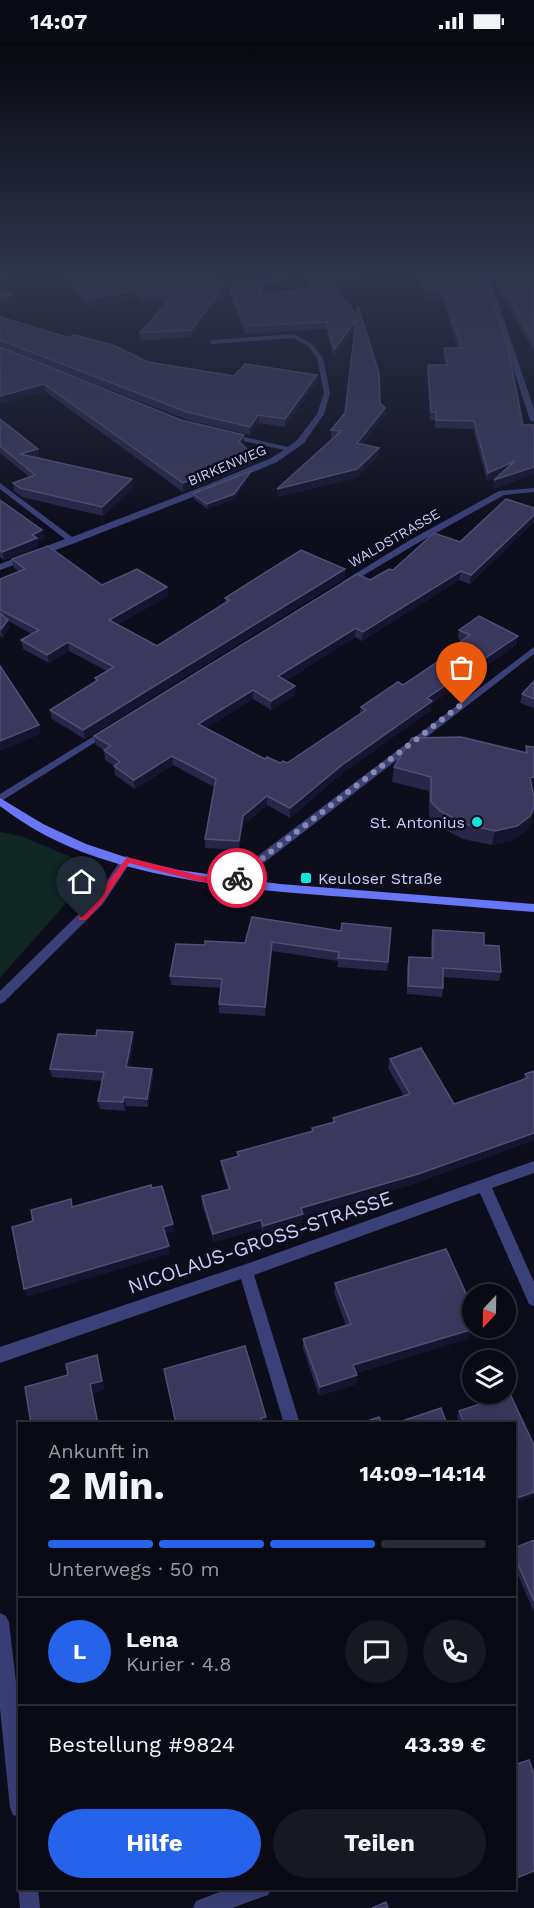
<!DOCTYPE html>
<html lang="de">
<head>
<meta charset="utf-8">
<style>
	:root { --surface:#0a0a15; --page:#181822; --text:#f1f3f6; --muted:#999aa0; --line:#2a2b34; --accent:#2563eb }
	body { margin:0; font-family:"Work Sans",sans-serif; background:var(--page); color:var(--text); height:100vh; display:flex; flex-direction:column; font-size:22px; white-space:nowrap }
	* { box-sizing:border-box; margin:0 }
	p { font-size:20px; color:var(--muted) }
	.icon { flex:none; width:33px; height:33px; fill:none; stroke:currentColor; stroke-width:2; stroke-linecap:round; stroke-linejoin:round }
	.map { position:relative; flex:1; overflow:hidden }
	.side { position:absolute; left:18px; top:1380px; width:498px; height:468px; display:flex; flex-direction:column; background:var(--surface); border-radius:0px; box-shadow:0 6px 24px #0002,0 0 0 2px var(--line) }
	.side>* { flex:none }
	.needle { width:39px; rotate:202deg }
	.controls { position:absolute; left:462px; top:1242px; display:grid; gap:12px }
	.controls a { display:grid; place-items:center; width:54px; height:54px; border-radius:50%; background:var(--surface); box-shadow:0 6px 24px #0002,0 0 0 2px var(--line); font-size:30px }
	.pin { position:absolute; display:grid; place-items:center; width:51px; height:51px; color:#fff; margin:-62px -26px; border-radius:50% 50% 50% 0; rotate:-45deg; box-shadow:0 0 6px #0007 }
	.pin .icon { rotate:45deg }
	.courier { position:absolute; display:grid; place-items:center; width:60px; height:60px; margin:-30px; border:4px solid #e11d48; border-radius:50%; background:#fff; color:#222; box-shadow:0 2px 8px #0007 }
	.overview em { font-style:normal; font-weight:700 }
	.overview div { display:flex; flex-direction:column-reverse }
	.overview { display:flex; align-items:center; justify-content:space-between; height:102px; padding:0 30px }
	h1 { font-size:39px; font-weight:700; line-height:45px }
	.bar { display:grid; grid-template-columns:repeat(4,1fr); gap:9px 6px; align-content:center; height:72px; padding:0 30px }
	.bar i { height:8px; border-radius:4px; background:var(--line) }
	.bar .selected { background:var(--accent) }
	.bar p { grid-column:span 4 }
	.line { display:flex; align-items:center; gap:15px; padding:0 30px; border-top:2px solid var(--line) }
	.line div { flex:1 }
	.round { display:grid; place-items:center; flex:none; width:63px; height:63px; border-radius:32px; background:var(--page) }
	.action { display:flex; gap:12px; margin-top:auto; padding:12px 30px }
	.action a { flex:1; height:69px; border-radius:36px; background:var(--accent); color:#fff; font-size:24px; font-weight:700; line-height:69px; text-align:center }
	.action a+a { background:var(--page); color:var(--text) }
	.status { display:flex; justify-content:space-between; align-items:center; height:42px; padding:0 30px; background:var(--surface); direction:ltr }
	.status svg { height:16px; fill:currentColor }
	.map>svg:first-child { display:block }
	.green { fill:#102622 }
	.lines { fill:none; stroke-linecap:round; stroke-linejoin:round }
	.street { fill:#3a4078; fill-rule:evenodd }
	.secondary { fill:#6877f6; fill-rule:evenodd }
	.wall { fill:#282649; fill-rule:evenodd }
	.shaded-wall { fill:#16152f }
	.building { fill:#3a385d; stroke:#504f76; stroke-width:1.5 }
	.route { fill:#e11d48 }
	.done { stroke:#8889ae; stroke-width:6; stroke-dasharray:0 10.8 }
	.poi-dot { fill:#0ee5de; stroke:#0d0d1c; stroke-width:2 }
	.labels { text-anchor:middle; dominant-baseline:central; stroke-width:5; stroke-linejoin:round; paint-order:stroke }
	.far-street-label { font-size:14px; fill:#cbccfc; stroke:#0d0d1c }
	.poi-label { font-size:16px; fill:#cbccfc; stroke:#0d0d1c; text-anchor:end }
	.near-street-label { font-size:20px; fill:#cbccfc; stroke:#0d0d1c }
</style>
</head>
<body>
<div class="status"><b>14:07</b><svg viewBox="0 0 49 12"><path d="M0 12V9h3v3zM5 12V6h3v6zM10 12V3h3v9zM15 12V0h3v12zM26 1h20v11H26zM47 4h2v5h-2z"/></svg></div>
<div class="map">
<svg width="534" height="1866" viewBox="0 0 534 1866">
	<rect width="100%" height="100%" fill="#0d0d1c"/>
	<!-- green -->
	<path class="green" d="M0 790 21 794 97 826 0 936Z"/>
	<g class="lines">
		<!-- street -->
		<path class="street" d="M7 230H13L0 238V234Z
			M294 230H301L272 241 247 244 244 242 269 238Z
			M482 230H488L534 367V380L530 378Z
			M294 292 312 302 323 316 330 351 324 372 304 401 277 420 213 447 75 501 0 528V522L65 497 0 447V441L72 495 207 443 271 416 284 408 226 395V391L288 405 298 397 317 372 324 351 317 316 308 304 293 296 212 302 209 300 212 298Z
			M534 446V450L504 453 416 502 349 542 342 540 410 498 499 449Z
			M534 605V612L234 844H226L224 841 226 838Z
			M107 686 110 687V691L0 760V752Z
			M127 814 132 818 103 862 4 960 0 962V949L95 856 123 815Z
			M534 1119V1131L492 1146 534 1240V1264L529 1262 480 1151 254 1233 300 1382H284L241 1237 0 1321V1305L246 1222Z
			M0 1571 6 1574 9 1580 20 1675V1775L13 1773 10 1766 0 1666Z
			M20 1842V1846H38L40 1866H20L18 1846Z
			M230 1846H271L268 1853 232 1866H193L196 1859Z"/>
		<!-- secondary -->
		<path class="secondary" d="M0 756 43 782 86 802 131 817 179 828 280 842 534 862V870C481 866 428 861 375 857 268 849 128 842 34 787 22 780 11 772 0 764Z"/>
	</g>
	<!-- wall -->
	<path class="wall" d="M42 230H262V236L202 241 226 242V249L191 295 141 299 140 291 167 260H140L139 256 88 265 56 231ZM100 239 169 241 99 240Z
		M303 230H355L358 235V243H353V246L335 247 357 273 380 361 385 374 362 402 379 406 378 414 356 436 277 455 333 396H331V388L345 371 355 286 334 316 326 287 245 292 228 249V242L261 252 309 247Z
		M417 230H484L523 383H534V432L493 447 494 438 500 433 487 439 473 387 435 386V378H430L427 331 428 323H445L443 314 444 306H458L442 256H425Z
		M490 230H534V311L494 240V241Z
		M0 275 148 320 234 334 317 340 285 385 259 381 250 393 188 378 0 305Z
		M0 305 181 378 244 401 243 403 254 421 183 450 46 350Z
		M0 377 38 407 39 415 35 416 133 446 103 474 22 455 14 449 13 441 29 435 0 411Z
		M251 433 234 457 207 467 194 457 193 452Z
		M0 458 42 488 44 497 37 499 38 505 4 518 0 515Z
		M534 466V480L470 542 459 538 362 599 355 595 285 639 295 644V653L271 668 253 657 206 686 265 717 280 721H287L360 671 361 665 403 643 439 619 440 614 462 599 458 597 459 588 518 594 516 603 431 662V668L341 732 290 776 267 763 243 783 239 808 205 806V797L214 745 173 723 135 747 115 733 114 724 105 718 104 708 96 703 94 694 370 538 460 500Z
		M12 517 102 543 168 554 117 583 157 604 225 561V556L345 536 85 697 52 677 50 668 96 640 95 636 107 629 69 609 49 621 23 607 21 598 32 592 8 579 9 586 3 596 0 594V537L19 530 14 526Z
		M534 639V666L520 661 522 652Z
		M526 704 534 755V768L532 776 527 788 513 798 492 803 463 797 438 784 429 774V749L392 740 394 725 525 710Z
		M252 875 388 920 387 929 337 925 338 919 272 909 265 974 219 971V962L221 946 171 943 170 934 205 903 245 901Z
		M433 888 501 930 499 939 443 935V946L442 955 407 952V924L409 915 431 916V897Z
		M134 998 129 1026 152 1027 153 1036 148 1065 126 1064 125 1069 100 1067 98 1059 102 1039 52 1035 50 1027Z
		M390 1017 454 1062 523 1038 525 1032 534 1029V1098L416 1141 303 1174V1180L263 1192 261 1186 214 1200 202 1163V1154L228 1147 222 1128 221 1119 237 1115V1110L312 1090V1086L332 1081 333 1076 404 1054 388 1026Z
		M335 1241 472 1265 470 1275 465 1277 470 1288 467 1297 356 1331 357 1333 356 1342 319 1354 303 1306V1297L346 1283 334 1251Z
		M510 1352 534 1403V1454L514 1461V1382H460L457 1374 459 1369Z
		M534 1498V1570L514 1524V1506Z"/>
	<!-- shaded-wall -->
	<path class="shaded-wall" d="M249 230H262V236L198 242 197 235Z
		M99 231 100 239 95 242 94 235Z
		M226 242V249L191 295V288Z
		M140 248 139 256 88 265 87 257Z
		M12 253 13 261 0 265V257Z
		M356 278V285L334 316V308Z
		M317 333V340L285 385V377Z
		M44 342 46 350 0 362V354Z
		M385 366V374L357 409V401Z
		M258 373 259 381 250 393V385Z
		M244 393V401L239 408V400Z
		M379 406 378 414 356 436 277 455V447Z
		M38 407 39 415 21 420 20 412Z
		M254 413V421L183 450V441Z
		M515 419 514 427 487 439 488 431Z
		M534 425V432L493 447 494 438Z
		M251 429V433L234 457 207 467V462Z
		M132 437 133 446 103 474 102 465Z
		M534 473V480L470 542 471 533Z
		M42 488 44 497 37 499 38 505 4 518 2 510 32 493Z
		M345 527V536L85 697 83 688Z
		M461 529 459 538 362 599 363 590Z
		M167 545 168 554 110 587 109 578Z
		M8 578 9 586 3 596 1 587Z
		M356 586 355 595 278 643V634Z
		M518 594 516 603 431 662V668L341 732 290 776V766L342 723 427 656Z
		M68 600 69 609 49 621 47 613Z
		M295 644V653L271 668V659Z
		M253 648V657L198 691V682Z
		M39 683 41 692 0 709V699Z
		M172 714 173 723 135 747 134 738Z
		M534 735V749L527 751 530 736Z
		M267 754V763L243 783 239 808V799L243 774Z
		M534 765 532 776 527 788 513 798 492 803 495 789Z
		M272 900V909L265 974V965Z
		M133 990 134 998 128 1034 126 1025Z
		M152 1027 153 1036 148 1065 147 1057Z
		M124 1055 126 1064 125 1069 123 1060Z
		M534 1091V1098L416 1141 303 1174V1180L263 1192V1184L301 1166Z
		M261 1178V1186L214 1200 213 1192Z
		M173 1182 174 1190 165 1192 163 1185Z
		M169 1204 170 1212 27 1255 24 1247Z
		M472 1266 470 1275 459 1278 461 1269Z
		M470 1288 467 1297 352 1332 353 1323Z
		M97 1313 105 1348 93 1352 99 1382H98L90 1342Z
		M357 1333 356 1342 319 1354 320 1345Z
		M266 1375V1382H261V1376Z
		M534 1450V1454L514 1461V1457Z"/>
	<!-- building -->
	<path class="building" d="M60 230H249L197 235 99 231 94 235 99 240 226 242 191 288 140 291 174 252 139 253 140 248 87 257Z
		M306 230H355L358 235 352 236 353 239 329 240 357 273 358 264 379 331 380 361 385 366 357 401 379 406 357 427 277 447 341 389 331 388 345 371 356 278 334 308 327 280 245 284 228 242 261 238V252L312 247Z
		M420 230H484L509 311 523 383H534V425L494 438 515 419 488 431 474 379 436 378V370H431L428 323H448L444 306H462L442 248H426Z
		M494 230H534V301L495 231V234Z
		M0 247 12 253 0 257Z
		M0 275 70 296 74 293 113 303 148 320 234 334 245 322 317 333 285 377 258 373 250 385 187 370 0 298Z
		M0 305 181 378 244 393 239 400 254 413 183 441 44 342 0 354Z
		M0 377 38 407 20 412 132 437 102 465 20 446 13 441 35 433 0 404Z
		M251 429 234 452 207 462 193 452Z
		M506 457 534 466V473L471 533 461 529 363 590 356 586 278 634 295 644 271 659 253 648 198 682 265 717 267 715 280 721 283 719 287 721 366 668 361 665 398 640 403 643 443 616 440 614 470 593 459 588 479 574 518 594 427 656 432 659 342 723 290 766 267 754 243 774 239 799 205 797 216 737 172 714 134 738 114 724 120 720 104 708 111 704 94 694 357 532 370 538 389 527 393 528 434 491 460 500Z
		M0 458 42 488 32 493 37 496 2 510 0 508Z
		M48 504 102 543 137 527 167 545 109 578 157 604 230 558 225 556 301 508 345 527 83 688 50 668 98 638 95 636 114 625 68 600 47 613 21 598 39 588 0 568V537L25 527 12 517Z
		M0 571 8 578 1 587 0 586Z
		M0 624 39 683 0 699Z
		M534 639V657L522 652Z
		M461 695 527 711 526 704 534 705V735L530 736 534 755V765L530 774 517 784 495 789 465 782 440 769 431 760V735L394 725 412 696Z
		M252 875 341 889 342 881 391 886 388 920 338 916 339 910 272 900 265 965 219 962 222 937 170 934 176 902 205 903V899L245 901Z
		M433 888 484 891V903L499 904 501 930 443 926V946L408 944 409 915 433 916Z
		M97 988 133 990 126 1025 152 1027 147 1057 124 1055 123 1060 98 1059 104 1030 50 1027 58 992 96 994Z
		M421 1006 454 1062 528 1036 525 1032 534 1029V1091L418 1132 301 1166 303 1172 263 1184 261 1178 213 1192 202 1154 230 1147 221 1119 239 1114 237 1110 313 1089 312 1086 335 1080 333 1076 410 1052 390 1017Z
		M151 1143 152 1146 162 1144 173 1182 163 1185 169 1204 24 1247 12 1185 33 1179 31 1168 71 1157 72 1165Z
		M446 1207 472 1265V1266L461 1269 470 1288 353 1323 357 1333 320 1345 303 1297 351 1282 335 1241Z
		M245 1304 266 1375 261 1376 263 1382H176L164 1327Z
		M97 1313 102 1339 90 1342 98 1382H31L25 1345 68 1333 66 1322Z
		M510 1352 534 1403V1450L514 1457V1382H465L459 1369Z
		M441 1366 447 1382H393Z
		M379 1375 382 1382H359Z
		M534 1498V1559L514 1513V1506Z
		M529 1718 534 1732V1829L514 1837V1723Z
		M386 1860 388 1866H372Z"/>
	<!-- sky -->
	<linearGradient id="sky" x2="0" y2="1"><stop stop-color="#07070f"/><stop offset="0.47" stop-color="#2f354b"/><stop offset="1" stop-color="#2f354b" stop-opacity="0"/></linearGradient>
	<rect width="534" height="491" fill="url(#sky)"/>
	<!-- route -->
	<path class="route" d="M127 815 197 833 228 838 237 833 241 836 230 844 197 839 129 821 102 861 86 878H79V873L96 856Z"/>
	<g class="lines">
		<!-- done -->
		<path class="done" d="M237 836 462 662"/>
	</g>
	<!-- markers -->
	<g class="poi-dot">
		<circle cx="477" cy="780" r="6"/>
		<rect x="300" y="830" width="12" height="12" rx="3"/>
	</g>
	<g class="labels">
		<!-- far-street labels -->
		<g class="far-street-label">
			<text transform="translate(227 423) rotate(-23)">BIRKENWEG</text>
			<text transform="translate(394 496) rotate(-30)">WALDSTRASSE</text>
		</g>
		<!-- poi labels -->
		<g class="poi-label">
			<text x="465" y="780">St. Antonius</text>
			<text x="318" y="836" text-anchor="start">Keuloser Straße</text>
		</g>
		<!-- near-street labels -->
		<g class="near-street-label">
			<text transform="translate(260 1200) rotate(-19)">NICOLAUS-GROSS-STRASSE</text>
		</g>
	</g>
</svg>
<div class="controls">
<a><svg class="needle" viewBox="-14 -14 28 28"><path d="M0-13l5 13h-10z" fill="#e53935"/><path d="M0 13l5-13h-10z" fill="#999aa0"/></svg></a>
<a><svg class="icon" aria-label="layers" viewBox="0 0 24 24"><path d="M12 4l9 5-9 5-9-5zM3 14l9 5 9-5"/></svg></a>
</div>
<div class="pin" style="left:462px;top:662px;background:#ea580c"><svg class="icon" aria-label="bag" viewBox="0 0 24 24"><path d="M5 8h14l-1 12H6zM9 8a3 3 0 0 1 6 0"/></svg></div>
<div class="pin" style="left:82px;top:876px;background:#1f2937"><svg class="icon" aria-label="home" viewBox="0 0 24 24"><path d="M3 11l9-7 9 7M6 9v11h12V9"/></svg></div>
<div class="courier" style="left:237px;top:836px"><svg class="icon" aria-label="bike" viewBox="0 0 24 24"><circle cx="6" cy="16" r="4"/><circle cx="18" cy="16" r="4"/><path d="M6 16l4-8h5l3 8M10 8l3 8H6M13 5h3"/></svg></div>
<section class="side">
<div class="overview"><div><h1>2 Min.</h1><p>Ankunft in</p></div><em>14:09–14:14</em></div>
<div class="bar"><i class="selected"></i><i class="selected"></i><i class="selected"></i><i></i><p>Unterwegs · 50 m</p></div>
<div class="line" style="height:108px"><b class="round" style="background:var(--accent);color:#fff">L</b><div><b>Lena</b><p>Kurier · 4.8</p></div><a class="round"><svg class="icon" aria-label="chat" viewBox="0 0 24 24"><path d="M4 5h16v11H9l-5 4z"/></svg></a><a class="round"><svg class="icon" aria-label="phone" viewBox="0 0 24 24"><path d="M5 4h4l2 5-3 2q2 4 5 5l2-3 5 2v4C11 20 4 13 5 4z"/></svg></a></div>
<div class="line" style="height:78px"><div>Bestellung #9824</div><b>43.39 €</b></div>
<div class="action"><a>Hilfe</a><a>Teilen</a></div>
</section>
</div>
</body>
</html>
